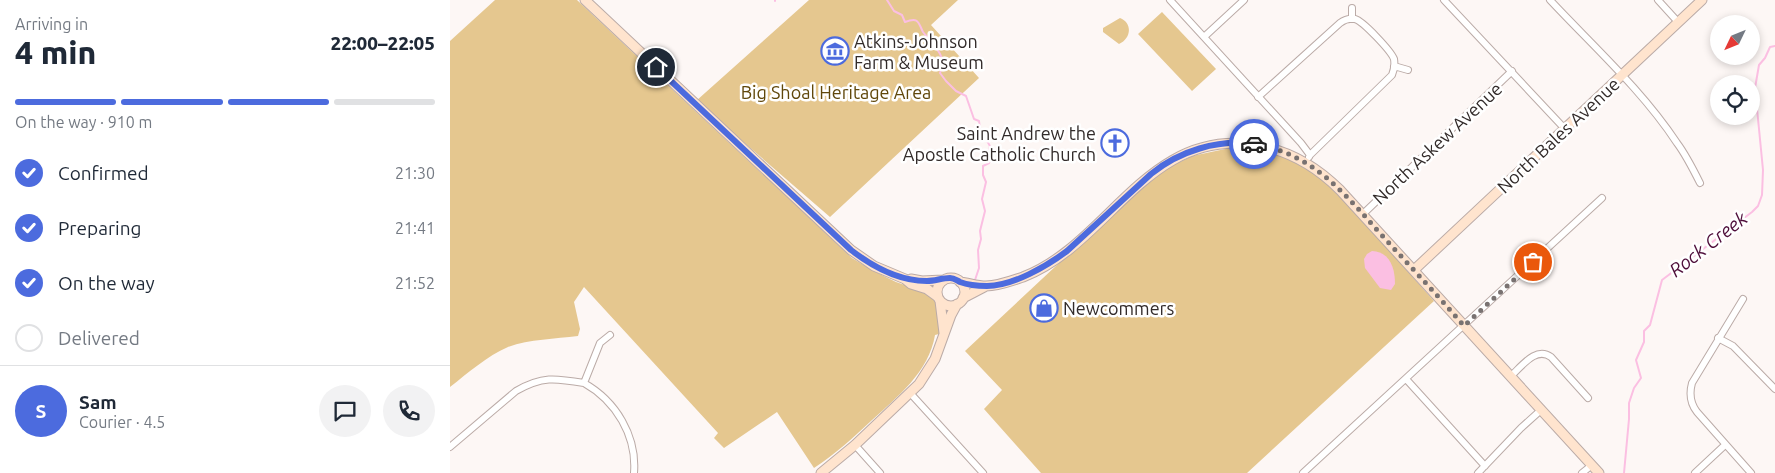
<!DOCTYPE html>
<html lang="en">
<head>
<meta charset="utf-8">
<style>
	:root { --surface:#fff; --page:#f2f2f3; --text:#1f2937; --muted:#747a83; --line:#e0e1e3; --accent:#4c6bde }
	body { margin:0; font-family:Ubuntu,sans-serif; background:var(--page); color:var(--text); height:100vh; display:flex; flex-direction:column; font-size:19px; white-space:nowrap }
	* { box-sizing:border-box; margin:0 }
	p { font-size:16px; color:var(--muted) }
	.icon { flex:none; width:28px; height:28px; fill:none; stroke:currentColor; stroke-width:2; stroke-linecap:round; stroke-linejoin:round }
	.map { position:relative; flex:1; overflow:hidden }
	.side { display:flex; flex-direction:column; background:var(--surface); width:450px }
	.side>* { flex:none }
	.needle { width:32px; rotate:227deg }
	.buttons { position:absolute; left:1260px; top:15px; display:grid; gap:10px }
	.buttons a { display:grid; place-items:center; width:50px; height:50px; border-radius:50%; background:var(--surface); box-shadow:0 2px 8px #0003; font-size:25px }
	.pin { position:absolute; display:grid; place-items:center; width:42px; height:42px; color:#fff; margin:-21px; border:2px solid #fff; border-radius:50%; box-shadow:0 1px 5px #0007 }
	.courier { position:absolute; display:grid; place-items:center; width:50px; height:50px; margin:-25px; border:4px solid #4c6bde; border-radius:50%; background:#fff; color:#222; box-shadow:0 1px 6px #0007 }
	.head em { font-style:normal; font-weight:800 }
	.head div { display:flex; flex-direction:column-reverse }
	.head { display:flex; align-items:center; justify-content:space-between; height:85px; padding:0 15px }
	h1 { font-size:32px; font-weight:800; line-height:38px }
	.bar { display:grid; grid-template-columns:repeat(4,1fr); gap:8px 5px; align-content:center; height:60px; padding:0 15px }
	.bar i { height:6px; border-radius:4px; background:var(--line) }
	.bar .current { background:var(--accent) }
	.bar p { grid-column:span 4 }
	.line { display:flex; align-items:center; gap:12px; padding:0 15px; border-top:1px solid var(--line) }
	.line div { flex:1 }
	.round { display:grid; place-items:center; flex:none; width:52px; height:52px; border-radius:26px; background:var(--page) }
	ol { padding:0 15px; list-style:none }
	li { display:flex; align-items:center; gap:15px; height:55px }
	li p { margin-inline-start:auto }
	li .icon { padding:5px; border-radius:50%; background:var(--accent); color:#fff; stroke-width:4 }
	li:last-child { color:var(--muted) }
	li i { width:28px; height:28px; border:2px solid var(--line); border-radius:50% }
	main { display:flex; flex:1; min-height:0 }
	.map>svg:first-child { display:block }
	.green { fill:#e5c78f }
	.water { fill:#fbbfe2 }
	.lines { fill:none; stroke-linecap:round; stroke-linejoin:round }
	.stream { stroke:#fbbfe2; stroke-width:2 }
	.street-casing { stroke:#bbaba7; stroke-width:8 }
	.secondary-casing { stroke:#bbaba7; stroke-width:11 }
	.street { stroke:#fff; stroke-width:6 }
	.secondary { stroke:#ffe4ce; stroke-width:9 }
	.done { stroke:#797271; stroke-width:5; stroke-dasharray:0 9 }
	.route { stroke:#4c6bde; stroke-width:6 }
	.labels { text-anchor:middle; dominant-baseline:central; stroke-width:5; stroke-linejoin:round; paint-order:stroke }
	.poi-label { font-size:18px; fill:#322b2a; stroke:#fff; text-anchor:start }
	.park-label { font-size:18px; fill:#60470a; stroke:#fff }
	.street-label { font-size:18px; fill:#322b2a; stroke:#fff }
	.water-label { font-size:19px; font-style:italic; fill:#4e0e3a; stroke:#fff }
</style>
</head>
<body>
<main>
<section class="side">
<div class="head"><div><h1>4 min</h1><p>Arriving in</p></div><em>22:00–22:05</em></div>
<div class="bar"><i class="current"></i><i class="current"></i><i class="current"></i><i></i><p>On the way · 910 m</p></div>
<ol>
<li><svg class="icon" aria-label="check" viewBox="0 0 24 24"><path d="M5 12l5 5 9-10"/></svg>Confirmed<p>21:30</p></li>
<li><svg class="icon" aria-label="check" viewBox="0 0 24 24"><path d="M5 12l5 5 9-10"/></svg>Preparing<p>21:41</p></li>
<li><svg class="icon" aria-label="check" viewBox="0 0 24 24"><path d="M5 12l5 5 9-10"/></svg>On the way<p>21:52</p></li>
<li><i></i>Delivered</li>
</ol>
<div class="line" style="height:90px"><b class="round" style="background:var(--accent);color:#fff">S</b><div><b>Sam</b><p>Courier · 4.5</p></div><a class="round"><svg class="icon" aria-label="chat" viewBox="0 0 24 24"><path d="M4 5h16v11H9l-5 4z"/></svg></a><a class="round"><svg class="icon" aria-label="phone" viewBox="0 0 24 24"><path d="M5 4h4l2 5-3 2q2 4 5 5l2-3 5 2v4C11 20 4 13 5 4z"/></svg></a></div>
</section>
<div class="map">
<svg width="1325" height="473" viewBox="0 0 1325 473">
	<rect width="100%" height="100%" fill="#fdf7f5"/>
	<!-- green -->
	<path class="green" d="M45 0H127L402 258C416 267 431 275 446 282 459 287 475 289 484 300 490 308 490 324 489 334L485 335C479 372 447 397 421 421 403 438 385 454 364 468L327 412 274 448 264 438 268 433 134 287 124 302 130 329 128 336C105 339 80 339 58 347 37 356 18 373 0 387V41Z
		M359 0H508L481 25 529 78 380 217 246 101Z
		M712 12 766 69 742 91 688 34Z
		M670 18C683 23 681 39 669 44L653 32V28Z
		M780 148 811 150 842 159 871 177 894 200 984 301 797 473H591L534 409 552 390 515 351 684 193 711 171 742 156Z"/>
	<!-- water -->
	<path class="water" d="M922 251C940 252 945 268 945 284L941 290 930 288 915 268 914 259 917 254Z"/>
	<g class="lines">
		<!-- stream -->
		<path class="stream" d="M437 0 444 11 452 15 455 22C469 17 468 22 473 32 476 36 479 38 481 43 491 52 495 60 490 73L496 81 506 91 516 96 524 119 529 121C530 136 534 135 540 146L538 152 541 160 539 163 533 166V175L536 182 532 199 535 211 530 231 531 239 528 250 529 268 525 280
			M325 1V0
			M1174 473 1179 419V403L1184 388 1191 378 1186 360 1194 342V331L1200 325 1212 280 1302 212 1308 206 1312 195 1313 170 1305 88 1309 65 1315 58 1320 47 1325 46"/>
		<!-- street casing -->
		<g class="street-casing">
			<path id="street" d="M720 0 851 143 860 155 859 157
				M994 0 1114 128
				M1100 0C1143 46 1192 90 1227 143 1236 155 1243 169 1250 183
				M1208 0 1228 22
				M902 8V19
				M754 37 794 0
				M944 66 958 70
				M808 97 890 23C894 20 899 18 905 19 913 21 941 51 944 59 945 65 944 70 942 75L860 155
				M913 214 1062 71
				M1293 299 1242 383C1239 394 1240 403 1247 412L1301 473
				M1268 338 1283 346 1325 389
				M1061 376C1072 366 1086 346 1101 357L1138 398
				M956 379 1035 466
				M134 383C166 401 187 436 184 473
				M461 394 533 473
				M405 445 430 473
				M0 447 66 391C92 376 105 378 134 383L150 343 160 335
				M853 473 1152 198
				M1028 473 1071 428 1091 410
				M1132 473 1142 465
				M1245 473 1275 445"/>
		</g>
		<!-- secondary casing -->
		<g class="secondary-casing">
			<path id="secondary" d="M135 0 401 250 424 266 455 279 461 284 477 289 488 297
				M964 270 1252 0
				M487 292a14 14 0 1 1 28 0a14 14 0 1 1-28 0Z
				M461 279 472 281 493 280
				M510 282C519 283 527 286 536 286 548 286 561 281 573 277 659 244 697 128 805 145 839 150 866 166 890 190L1149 473
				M513 298 536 286
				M490 301 494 333
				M371 473 405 445 469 384 485 359 501 315 507 304"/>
		</g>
		<!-- street -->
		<use href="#street" class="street"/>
		<!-- secondary -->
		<use href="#secondary" class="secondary"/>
	</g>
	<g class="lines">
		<!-- done -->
		<path class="done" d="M804 144C866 154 897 197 937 241 963 269 989 297 1014 326L1083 262"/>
		<!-- route -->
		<path class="route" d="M206 67 401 250C423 267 449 281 477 281 485 281 492 278 500 278 504 278 506 280 510 282 518 285 529 286 537 286 563 286 597 266 617 251L701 174C729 151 768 139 804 144"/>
	</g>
	<!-- icons -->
	<defs>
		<g id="museum-ring" transform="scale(1.4375)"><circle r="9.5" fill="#fff" stroke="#4c6bde" stroke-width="1.5"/><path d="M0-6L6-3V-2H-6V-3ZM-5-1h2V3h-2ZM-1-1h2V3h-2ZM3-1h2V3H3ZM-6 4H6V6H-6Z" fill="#4c6bde"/></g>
		<g id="church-ring" transform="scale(1.4375)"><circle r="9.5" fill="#fff" stroke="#4c6bde" stroke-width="1.5"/><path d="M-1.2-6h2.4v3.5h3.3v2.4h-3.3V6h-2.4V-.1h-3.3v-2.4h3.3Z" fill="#4c6bde"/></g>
		<g id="shop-ring" transform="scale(1.4375)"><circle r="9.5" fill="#fff" stroke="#4c6bde" stroke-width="1.5"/><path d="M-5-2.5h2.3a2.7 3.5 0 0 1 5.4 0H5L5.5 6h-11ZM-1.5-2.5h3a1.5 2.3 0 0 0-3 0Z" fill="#4c6bde"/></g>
	</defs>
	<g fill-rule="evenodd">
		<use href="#museum-ring" x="385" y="51"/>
		<use href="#church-ring" x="665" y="143"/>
		<use href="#shop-ring" x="594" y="308"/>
	</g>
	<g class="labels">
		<!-- poi labels -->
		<g class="poi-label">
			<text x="404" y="41">Atkins-Johnson<tspan x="404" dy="21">Farm &amp; Museum</tspan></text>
			<text x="646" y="133" text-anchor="end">Saint Andrew the<tspan x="646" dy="21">Apostle Catholic Church</tspan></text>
			<text x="613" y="308">Newcommers</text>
		</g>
		<!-- park labels -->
		<g class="park-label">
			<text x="386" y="92">Big Shoal Heritage Area</text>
		</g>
		<!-- street labels -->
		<g class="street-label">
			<text transform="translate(1108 135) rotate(-43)">North Bales Avenue</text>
			<text transform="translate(987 143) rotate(-43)">North Askew Avenue</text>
		</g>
		<!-- water labels -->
		<g class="water-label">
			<text transform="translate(1258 244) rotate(-38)">Rock Creek</text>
		</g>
	</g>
</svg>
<div class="buttons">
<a><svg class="needle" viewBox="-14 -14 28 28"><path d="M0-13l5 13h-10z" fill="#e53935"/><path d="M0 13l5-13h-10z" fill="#747a83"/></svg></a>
<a><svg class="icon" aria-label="locate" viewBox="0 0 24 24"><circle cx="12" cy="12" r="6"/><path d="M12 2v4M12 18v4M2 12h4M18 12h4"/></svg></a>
</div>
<div class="pin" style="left:1083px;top:262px;background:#ea580c"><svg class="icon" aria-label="bag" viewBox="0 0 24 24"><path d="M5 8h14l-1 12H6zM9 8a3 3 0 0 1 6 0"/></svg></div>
<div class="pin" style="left:206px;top:67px;background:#1f2937"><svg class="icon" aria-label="home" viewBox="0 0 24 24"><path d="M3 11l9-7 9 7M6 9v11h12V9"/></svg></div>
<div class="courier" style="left:804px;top:144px"><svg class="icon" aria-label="car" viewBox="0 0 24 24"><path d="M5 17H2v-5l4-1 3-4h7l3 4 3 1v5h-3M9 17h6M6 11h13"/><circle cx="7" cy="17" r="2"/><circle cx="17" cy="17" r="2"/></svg></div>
</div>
</main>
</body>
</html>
